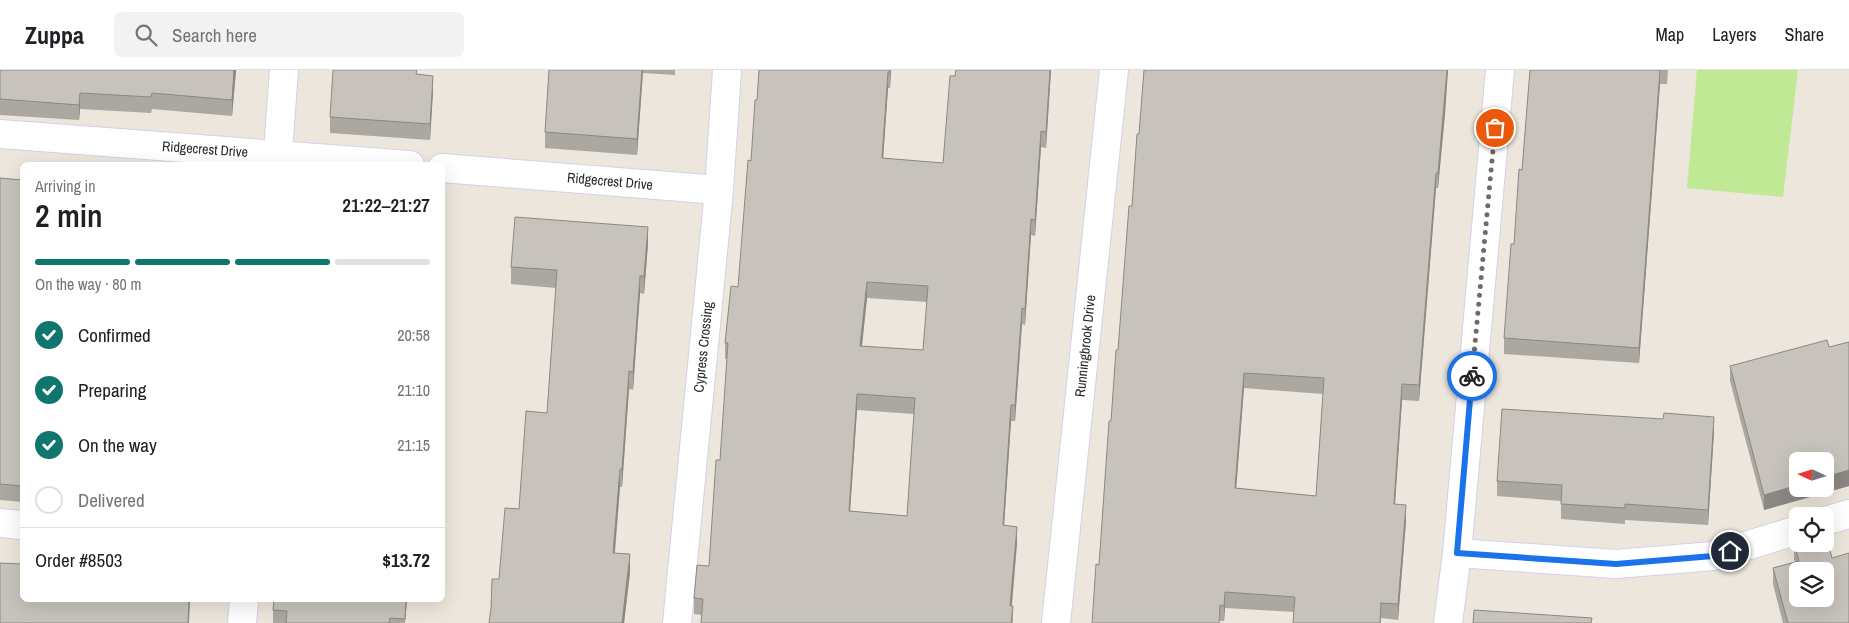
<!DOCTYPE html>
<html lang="en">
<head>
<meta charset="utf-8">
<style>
	:root { --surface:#fff; --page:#f2f2f2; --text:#202124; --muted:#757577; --line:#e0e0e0; --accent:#0f766e }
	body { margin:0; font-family:"Archivo Narrow",sans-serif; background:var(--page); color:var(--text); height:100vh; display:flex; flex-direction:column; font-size:19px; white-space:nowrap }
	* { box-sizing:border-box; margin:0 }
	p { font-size:16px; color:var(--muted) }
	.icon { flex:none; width:28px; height:28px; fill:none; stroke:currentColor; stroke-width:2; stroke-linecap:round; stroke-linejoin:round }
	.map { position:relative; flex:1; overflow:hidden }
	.panel { position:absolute; left:20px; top:92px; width:425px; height:440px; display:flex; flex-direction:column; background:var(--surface); border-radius:8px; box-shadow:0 5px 20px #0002 }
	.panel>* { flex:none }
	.needle { width:32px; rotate:274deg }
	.buttons { position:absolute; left:1789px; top:382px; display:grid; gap:10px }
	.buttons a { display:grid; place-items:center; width:45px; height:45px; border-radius:8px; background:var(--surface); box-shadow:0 5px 20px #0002; font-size:25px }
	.pin { position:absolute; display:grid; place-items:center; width:42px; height:42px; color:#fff; margin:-21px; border:2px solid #fff; border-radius:50%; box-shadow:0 1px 5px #0007 }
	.courier { position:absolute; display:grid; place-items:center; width:50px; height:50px; margin:-25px; border:4px solid #1a73e8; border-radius:50%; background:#fff; color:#222; box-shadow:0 1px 6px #0007 }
	.overview em { font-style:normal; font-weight:600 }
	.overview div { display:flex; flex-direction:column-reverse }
	.overview { display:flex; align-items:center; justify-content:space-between; height:85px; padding:0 15px }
	h1 { font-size:32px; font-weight:600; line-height:38px }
	.bar { display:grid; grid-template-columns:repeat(4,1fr); gap:8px 5px; align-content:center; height:60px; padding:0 15px }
	.bar i { height:6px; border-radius:4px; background:var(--line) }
	.bar .active { background:var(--accent) }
	.bar p { grid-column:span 4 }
	.line { display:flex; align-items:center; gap:12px; padding:0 15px; border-top:1px solid var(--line) }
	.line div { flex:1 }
	ol { padding:0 15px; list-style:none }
	li { display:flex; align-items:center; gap:15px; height:55px }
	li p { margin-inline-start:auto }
	li .icon { padding:5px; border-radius:50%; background:var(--accent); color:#fff; stroke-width:4 }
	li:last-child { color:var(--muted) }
	li i { width:28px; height:28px; border:2px solid var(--line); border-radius:50% }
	header { display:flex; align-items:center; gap:30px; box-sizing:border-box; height:70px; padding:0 25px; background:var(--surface); border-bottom:1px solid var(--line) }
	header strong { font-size:24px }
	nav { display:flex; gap:28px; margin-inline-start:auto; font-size:18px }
	.search { width:350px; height:45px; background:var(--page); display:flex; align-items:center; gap:12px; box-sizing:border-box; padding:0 18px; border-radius:8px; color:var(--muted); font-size:19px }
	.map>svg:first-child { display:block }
	.pitch { fill:#c0e995 }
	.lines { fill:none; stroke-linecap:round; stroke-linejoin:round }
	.minor-casing { stroke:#d1d3e3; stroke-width:30 }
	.minor { stroke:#fff; stroke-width:28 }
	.wall { fill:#aba8a2; fill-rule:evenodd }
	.shaded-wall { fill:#8b8884 }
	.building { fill:#c7c3bc; stroke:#8b8884; fill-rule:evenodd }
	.done { stroke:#6e6c68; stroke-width:5; stroke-dasharray:0 9 }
	.route { stroke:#1a73e8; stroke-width:6 }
	.labels { text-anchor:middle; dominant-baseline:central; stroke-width:5; stroke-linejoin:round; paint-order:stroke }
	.street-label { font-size:14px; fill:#2a2a2a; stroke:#fff }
</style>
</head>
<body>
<header>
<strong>Zuppa</strong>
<div class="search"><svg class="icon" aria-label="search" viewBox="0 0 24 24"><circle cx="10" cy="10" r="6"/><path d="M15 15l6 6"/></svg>Search here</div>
<nav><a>Map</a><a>Layers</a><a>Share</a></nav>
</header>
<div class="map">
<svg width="1849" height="553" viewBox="0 0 1849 553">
	<rect width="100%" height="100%" fill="#ece6dc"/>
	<!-- pitch -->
	<path class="pitch" d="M1697 0H1798L1783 127 1687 118Z"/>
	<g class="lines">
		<!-- minor casing -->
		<g class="minor-casing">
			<path id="minor" d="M0 64 410 95
				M277 95 284 0
				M442 98 719 120
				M1825 451 1849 444
				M0 453 22 455
				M1457 483 1616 494 1713 486 1798 460
				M242 553 244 530
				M677 553 719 120 727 0
				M1056 553 1114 0
				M1448 553 1457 483 1500 0"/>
		</g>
		<!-- minor -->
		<use href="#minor" class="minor"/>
	</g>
	<!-- wall -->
	<path class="wall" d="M0 0H236L232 46 152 39 151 43 80 39 79 50 0 45Z
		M549 0H675V5L643 3 637 85 545 78V62Z
		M759 0H891L890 18H888L883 88 943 93 956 0H1051L1046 78 1041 77 1035 166 1031 165 1025 255 1022 254 1015 351H1011L1004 456 1017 473 1012 536H1013V553H701L702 545 694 544V528L709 496 720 390 727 289H725V273L738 217 757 30ZM867 228 927 232 923 280 862 276ZM857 340 914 344 907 446 850 441Z
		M1144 0H1448L1438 118H1436L1419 331 1402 330 1395 434 1406 451 1398 550 1381 548V553H1293L1294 542 1225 538 1224 551H1220L1099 495 1111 351 1139 64ZM1244 318 1323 324 1316 426 1236 418Z
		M1530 0H1668L1667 14H1660L1639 293 1504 284V268L1514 174 1522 100Z
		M417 4 433 21 430 70 330 63V47Z
		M0 108 22 110V432L0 430Z
		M648 174 644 224 640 223 633 320 629 319 622 417H620L615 483 630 502 624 553H489L499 509 547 343 556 218 511 214V197Z
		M1849 272V416L1764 440 1730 311V296L1829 277Z
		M1714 362 1708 455 1625 450V454L1561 449V431L1497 426V411Z
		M1794 474 1832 488 1849 553H1783L1773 514V498L1795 492 1794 490Z
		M407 530 405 553H273V540Z"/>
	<!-- shaded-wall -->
	<path class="shaded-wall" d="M234 0H236L232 46V30Z
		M642 0H643L637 85V69Z
		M890 0H891L890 18Z
		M1050 0H1051L1046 78V62Z
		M1447 0H1448L1445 45 1438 118V103Z
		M1660 0V14L1639 293V278Z
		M888 2V18L882 104V88Z
		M433 6V21L430 70V54Z
		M80 23V39L79 50V35Z
		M1041 61V77L1035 166V150Z
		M1436 103V118L1419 331V315Z
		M1031 149V165L1025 255V239Z
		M648 157V174L644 224V206Z
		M640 206V223L633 320V302Z
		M867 212V228L860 292V276Z
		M1022 238V254L1015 351V335Z
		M629 301V319L622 417V399Z
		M1244 303V318L1235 434V418Z
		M1402 314V330L1394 449V434Z
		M857 324V340L849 457V441Z
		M1011 335V351L1003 472V455Z
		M1714 347V362L1708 455V440Z
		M620 399V417L613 501V483Z
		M1849 400V416L1764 440V425L1798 415V419H1825V407Z
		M1406 435V451L1398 550V534Z
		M1017 457V473L1010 552V536Z
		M630 484V502L624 553H622Z
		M1225 522V538L1224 551V536Z
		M189 530H190L189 553H188Z
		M406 530H407L405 553Z"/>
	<!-- building -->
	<path class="building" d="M0 0H234L232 30 152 23 151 27 80 23 79 35 0 29Z
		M333 0H417L416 4 433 6 430 54 330 47Z
		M549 0H642L637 69 545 62Z
		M759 0H890V2H888L882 88 943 93 950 6H955L956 0H1050L1046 62 1041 61 1035 150 1031 149 1025 239 1022 238 1015 335H1011L1003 455 1017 457 1010 536H1013L1011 553H701L703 529 694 528 697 495 709 496 716 390H720L728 273H725L731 216 738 217 748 90 751 91 755 30H757ZM867 212 928 216 923 280 860 276ZM857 324 915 328 907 446 849 441Z
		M1144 0H1447L1438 103H1436L1419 315 1402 314 1394 434 1406 435 1398 534 1381 533 1380 553H1293L1295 527 1225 522 1224 536 1220 535 1219 553H1092L1096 494 1099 495 1109 351H1111L1116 280H1118L1129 136H1132L1137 64H1139ZM1244 303 1324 308 1316 426 1235 418Z
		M1530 0H1660L1639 278 1504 268 1511 174H1514L1519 99 1522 100Z
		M0 108 22 110V416L0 414Z
		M515 147 648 157 644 206H640L633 302 629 301 622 399H620L613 483 630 484 622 553H489L491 538 492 509H499L505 438 519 439 526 341 547 343 557 200 511 197Z
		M1827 270 1829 277 1849 272V400L1825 407V391H1798V415L1764 425 1730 296Z
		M1502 339 1663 349 1664 343 1714 347 1708 440 1625 434V438L1561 434 1562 415 1497 411Z
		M1825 466H1826L1832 488 1849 483V553H1788L1773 498 1799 491 1794 474 1798 473 1825 474ZM1798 501H1825V529H1798Z
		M0 493 22 494V530H189L188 553H0Z
		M274 530H406L405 549 390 548 389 553H286L287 541 273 540Z
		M1474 540 1592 548 1591 553H1473Z"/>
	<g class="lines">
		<!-- done -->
		<path class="done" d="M1472 306 1495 58"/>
		<!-- route -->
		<path class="route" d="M1472 306 1457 483 1616 494 1713 486 1730 481"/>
	</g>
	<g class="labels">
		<!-- street labels -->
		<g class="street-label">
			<text transform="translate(205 79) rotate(4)">Ridgecrest Drive</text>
			<text transform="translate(610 111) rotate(5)">Ridgecrest Drive</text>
			<text transform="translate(1085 276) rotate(-84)">Runningbrook Drive</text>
			<text transform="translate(703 277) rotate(-84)">Cypress Crossing</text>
		</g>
	</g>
</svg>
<div class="buttons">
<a><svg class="needle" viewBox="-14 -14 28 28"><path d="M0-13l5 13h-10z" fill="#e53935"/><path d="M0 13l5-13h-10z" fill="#757577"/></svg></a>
<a><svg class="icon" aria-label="locate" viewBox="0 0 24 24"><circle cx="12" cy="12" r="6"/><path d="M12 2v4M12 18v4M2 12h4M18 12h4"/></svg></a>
<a><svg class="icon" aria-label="layers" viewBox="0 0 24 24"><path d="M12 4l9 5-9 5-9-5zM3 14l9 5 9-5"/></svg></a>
</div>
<div class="pin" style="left:1495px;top:58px;background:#ea580c"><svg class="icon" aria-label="bag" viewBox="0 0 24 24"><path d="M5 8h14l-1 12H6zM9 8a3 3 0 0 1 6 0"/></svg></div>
<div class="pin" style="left:1730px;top:481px;background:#1f2937"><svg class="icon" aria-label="home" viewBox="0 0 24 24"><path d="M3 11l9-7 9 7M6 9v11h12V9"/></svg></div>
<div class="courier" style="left:1472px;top:306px"><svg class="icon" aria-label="bike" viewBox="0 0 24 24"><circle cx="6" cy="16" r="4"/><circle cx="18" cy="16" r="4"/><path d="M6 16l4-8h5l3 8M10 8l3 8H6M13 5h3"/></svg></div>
<section class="panel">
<div class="overview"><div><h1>2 min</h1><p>Arriving in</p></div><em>21:22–21:27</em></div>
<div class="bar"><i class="active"></i><i class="active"></i><i class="active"></i><i></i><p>On the way · 80 m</p></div>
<ol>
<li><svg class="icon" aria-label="check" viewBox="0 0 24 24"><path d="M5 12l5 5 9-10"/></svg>Confirmed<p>20:58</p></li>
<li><svg class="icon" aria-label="check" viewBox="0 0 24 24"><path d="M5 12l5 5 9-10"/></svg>Preparing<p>21:10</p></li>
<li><svg class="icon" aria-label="check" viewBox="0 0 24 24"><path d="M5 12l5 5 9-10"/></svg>On the way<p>21:15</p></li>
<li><i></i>Delivered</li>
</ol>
<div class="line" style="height:65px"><div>Order #8503</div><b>$13.72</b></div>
</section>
</div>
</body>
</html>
